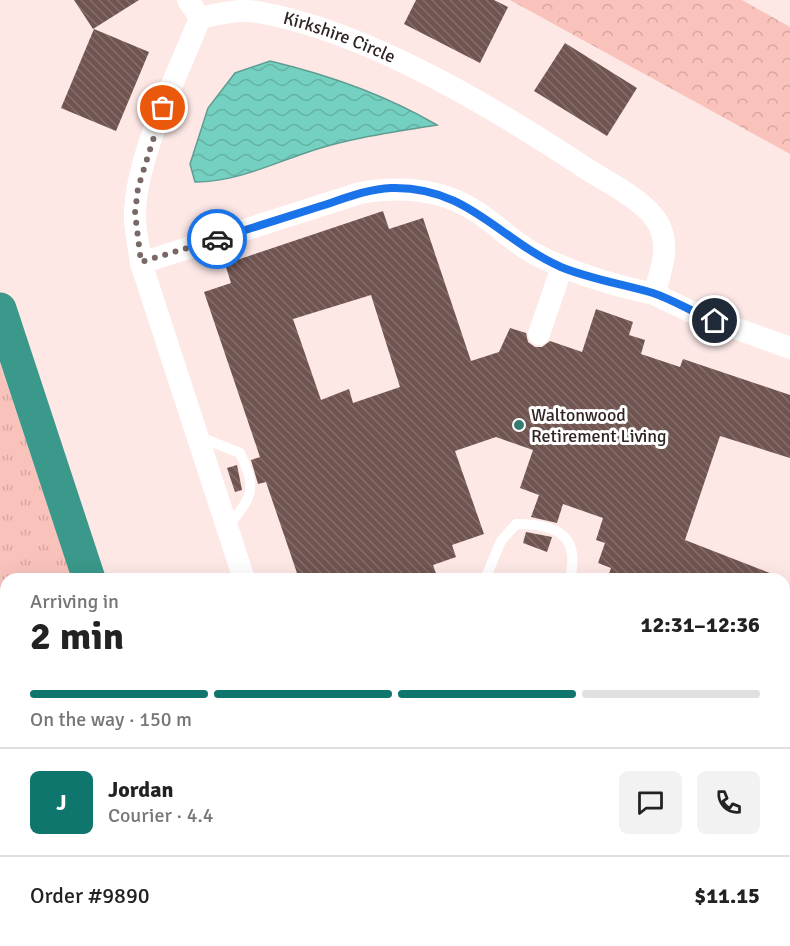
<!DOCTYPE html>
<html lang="en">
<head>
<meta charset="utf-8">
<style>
	:root { --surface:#fff; --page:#f2f2f2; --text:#222; --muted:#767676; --line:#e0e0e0; --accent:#0f766e }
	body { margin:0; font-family:Signika,sans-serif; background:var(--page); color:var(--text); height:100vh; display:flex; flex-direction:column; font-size:22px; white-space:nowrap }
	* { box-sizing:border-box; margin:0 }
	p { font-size:20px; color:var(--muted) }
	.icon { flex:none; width:33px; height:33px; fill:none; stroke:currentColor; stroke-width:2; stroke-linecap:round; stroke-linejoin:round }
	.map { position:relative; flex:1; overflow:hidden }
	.details { position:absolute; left:0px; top:573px; width:790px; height:374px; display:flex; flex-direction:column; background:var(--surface); border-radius:18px 18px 0 0; box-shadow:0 6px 24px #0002 }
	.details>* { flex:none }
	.pin { position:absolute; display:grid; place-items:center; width:51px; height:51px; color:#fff; margin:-26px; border:3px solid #fff; border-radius:50%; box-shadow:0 2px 6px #0007 }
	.courier { position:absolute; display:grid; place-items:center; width:60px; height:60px; margin:-30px; border:4px solid #1a73e8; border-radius:50%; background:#fff; color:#222; box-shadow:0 2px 8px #0007 }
	.summary em { font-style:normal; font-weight:800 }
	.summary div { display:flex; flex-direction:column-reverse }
	.summary { display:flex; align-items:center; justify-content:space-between; height:102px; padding:0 30px }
	h1 { font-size:39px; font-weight:800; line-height:45px }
	.bar { display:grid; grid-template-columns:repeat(4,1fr); gap:9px 6px; align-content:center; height:72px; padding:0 30px }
	.bar i { height:8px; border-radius:4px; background:var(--line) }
	.bar .selected { background:var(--accent) }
	.bar p { grid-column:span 4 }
	.line { display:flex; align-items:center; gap:15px; padding:0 30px; border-top:2px solid var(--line) }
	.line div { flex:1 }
	.round { display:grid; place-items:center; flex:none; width:63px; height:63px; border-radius:9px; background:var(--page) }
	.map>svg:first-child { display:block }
	.grass { fill:url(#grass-tufts) }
	.park { fill:url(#park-crowns) }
	.water { fill:url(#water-waves); stroke:#609d91; stroke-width:1.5 }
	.building { fill:url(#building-back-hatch); fill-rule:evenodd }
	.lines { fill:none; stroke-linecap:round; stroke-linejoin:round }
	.lane { stroke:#fff; stroke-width:10 }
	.street { stroke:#fff; stroke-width:22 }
	.primary { stroke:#89c2b9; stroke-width:33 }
	.highway { stroke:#3a998a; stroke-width:33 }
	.done { stroke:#786967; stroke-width:6; stroke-dasharray:0 10.8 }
	.route { stroke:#1a73e8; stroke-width:8 }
	.poi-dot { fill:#367b70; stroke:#fff; stroke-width:2 }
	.labels { text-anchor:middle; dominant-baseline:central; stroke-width:6; stroke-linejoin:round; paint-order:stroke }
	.street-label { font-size:18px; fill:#312523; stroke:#fff }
	.poi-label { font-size:18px; fill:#312523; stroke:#fff; text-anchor:start }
</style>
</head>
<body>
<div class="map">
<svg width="790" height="946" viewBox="0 0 790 946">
	<defs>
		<pattern id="grass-tufts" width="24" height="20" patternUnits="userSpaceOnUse" patternTransform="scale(1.5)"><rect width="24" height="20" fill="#f9c3bc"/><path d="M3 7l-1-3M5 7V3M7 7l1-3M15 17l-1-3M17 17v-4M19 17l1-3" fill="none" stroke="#d6a7a1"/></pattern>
		<pattern id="park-crowns" width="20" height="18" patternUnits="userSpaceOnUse" patternTransform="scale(1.5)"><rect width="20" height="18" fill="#f9c3bc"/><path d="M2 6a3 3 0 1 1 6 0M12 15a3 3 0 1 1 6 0" fill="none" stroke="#d6a7a1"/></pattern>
		<pattern id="water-waves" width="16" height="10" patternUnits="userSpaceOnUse" patternTransform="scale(1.5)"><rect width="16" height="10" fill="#74d0c0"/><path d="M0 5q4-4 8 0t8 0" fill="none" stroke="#65b2a5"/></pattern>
		<pattern id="building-back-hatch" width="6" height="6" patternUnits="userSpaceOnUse" patternTransform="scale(1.5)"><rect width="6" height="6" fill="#705450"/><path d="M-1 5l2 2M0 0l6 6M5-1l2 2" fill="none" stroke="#846e6b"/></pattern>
	</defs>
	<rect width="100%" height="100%" fill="#fde8e6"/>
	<!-- grass -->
	<path class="grass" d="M0 363 72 579H6V938L0 940Z
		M312 941H364L365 946H296Z
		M417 941H483L478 946H417Z"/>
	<!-- park -->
	<path class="park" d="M510 0H742L790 27V154Z"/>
	<!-- water -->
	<path class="water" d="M270 61C329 75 384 94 437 125 395 132 354 137 314 150 274 163 237 182 195 182L190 164 208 108 235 73Z"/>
	<!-- building -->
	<path class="building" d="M74 0H139L93 29Z
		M416 0H494L508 7 480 63 404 24Z
		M94 29 149 52 116 131 61 108Z
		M565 43 637 88 607 136 534 91Z
		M383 211 389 229 423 218 471 361 499 352 510 328 526 333 528 342 535 347H542L550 341 582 352 596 309 633 322 629 335 645 340 641 354 680 367 683 359 790 395V458L720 436 685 540 785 579H607L611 568 598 563 605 543 596 540 603 518 563 504 557 523 531 517 539 495 520 488 533 450 496 437 455 451 484 534 452 545 456 557 433 565 438 579H299L266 482 258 484 251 460 260 457 204 292 231 283 225 264ZM371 295 400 387 353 403 349 389 321 400 293 319Z
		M237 465 242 490 235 492 227 468Z
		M526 532 552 537 547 552 523 543Z"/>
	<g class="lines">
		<!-- lane -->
		<path class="lane" d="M200 437 240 453C257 489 253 496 228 526
			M485 579 501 541 516 524C555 524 581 534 570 579"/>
		<!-- street -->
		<g class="street">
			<path d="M188 0 200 18"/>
			<path id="s1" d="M200 18C218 14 239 9 258 12 368 31 498 110 590 171 612 185 644 200 658 223 671 247 661 270 654 294L696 314 790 348"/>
			<path d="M200 18C178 74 137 153 135 212 134 228 139 246 141 263L244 579"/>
			<path d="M141 263 360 193C400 186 439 188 474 210 495 223 512 241 533 253 571 273 612 285 654 294"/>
			<path d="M539 334 562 267"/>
			<path d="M784 683 790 685"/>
		</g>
		<!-- primary -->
		<path class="primary" d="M784 830 790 831
			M784 870 790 871
			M98 946 114 940
			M218 946 235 940"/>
		<!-- highway -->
		<path class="highway" d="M0 309 89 579
			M395 940V946
			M494 946 499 940"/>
	</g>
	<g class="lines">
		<!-- done -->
		<path class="done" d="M163 108 138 188 135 213 141 262 217 239"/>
		<!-- route -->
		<path class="route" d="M217 239C251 228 286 217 321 206 343 199 367 189 391 188 468 186 498 239 561 267 590 279 622 284 653 293 674 300 694 313 715 321"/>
	</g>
	<!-- markers -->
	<circle class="poi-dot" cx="519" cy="425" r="6"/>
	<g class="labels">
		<!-- street labels -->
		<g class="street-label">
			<text stroke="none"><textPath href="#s1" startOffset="144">Kirkshire Circle</textPath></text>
		</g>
		<!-- poi labels -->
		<g class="poi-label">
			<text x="531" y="415">Waltonwood<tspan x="531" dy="21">Retirement Living</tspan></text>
		</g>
	</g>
</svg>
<div class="pin" style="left:163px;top:108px;background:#ea580c"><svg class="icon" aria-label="bag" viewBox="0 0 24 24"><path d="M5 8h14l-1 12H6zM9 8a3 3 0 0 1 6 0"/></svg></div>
<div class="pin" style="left:715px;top:321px;background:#1f2937"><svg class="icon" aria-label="home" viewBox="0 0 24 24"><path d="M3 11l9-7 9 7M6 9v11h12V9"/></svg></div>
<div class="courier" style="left:217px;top:239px"><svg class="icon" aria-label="car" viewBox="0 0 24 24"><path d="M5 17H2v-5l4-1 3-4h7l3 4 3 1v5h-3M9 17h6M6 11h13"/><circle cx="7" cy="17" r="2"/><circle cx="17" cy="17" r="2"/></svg></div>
<section class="details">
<div class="summary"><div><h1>2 min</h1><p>Arriving in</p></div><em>12:31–12:36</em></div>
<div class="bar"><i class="selected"></i><i class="selected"></i><i class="selected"></i><i></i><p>On the way · 150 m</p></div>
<div class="line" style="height:108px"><b class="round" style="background:var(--accent);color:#fff">J</b><div><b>Jordan</b><p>Courier · 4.4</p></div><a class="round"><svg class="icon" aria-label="chat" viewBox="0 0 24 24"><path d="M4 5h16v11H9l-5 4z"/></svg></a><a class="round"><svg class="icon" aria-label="phone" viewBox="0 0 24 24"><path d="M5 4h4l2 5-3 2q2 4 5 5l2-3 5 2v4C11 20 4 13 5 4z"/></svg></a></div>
<div class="line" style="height:78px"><div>Order #9890</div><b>$11.15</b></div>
</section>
</div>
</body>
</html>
